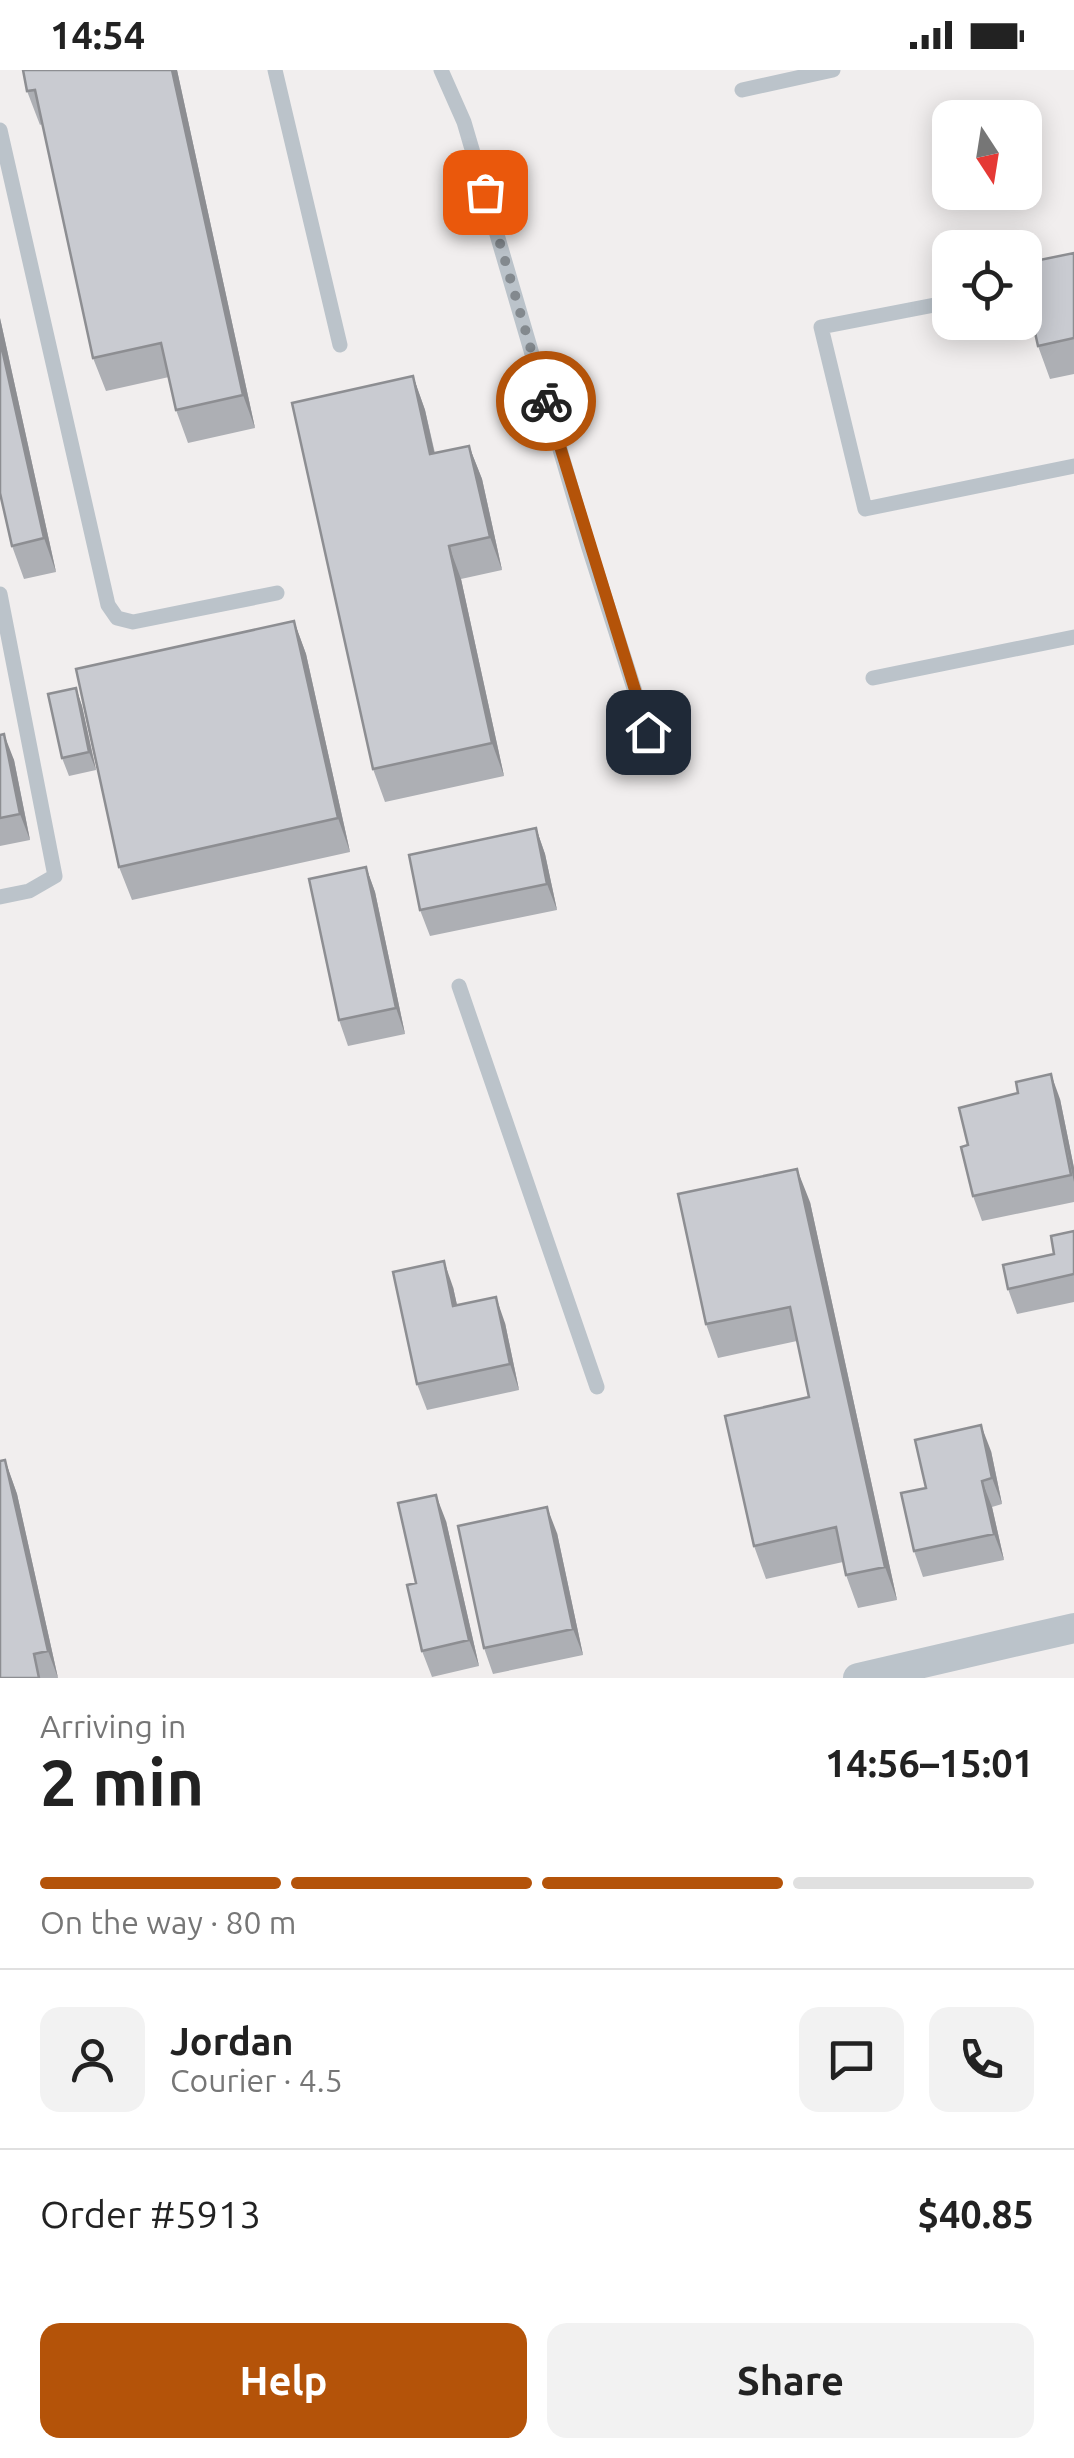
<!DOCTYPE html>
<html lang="en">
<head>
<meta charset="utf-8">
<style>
	:root { --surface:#fff; --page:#f2f2f2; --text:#222; --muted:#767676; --line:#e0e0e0; --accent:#b45309 }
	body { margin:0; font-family:Ubuntu,sans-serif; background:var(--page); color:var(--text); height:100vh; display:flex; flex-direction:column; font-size:38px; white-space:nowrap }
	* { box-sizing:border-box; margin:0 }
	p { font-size:32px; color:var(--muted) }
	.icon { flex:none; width:55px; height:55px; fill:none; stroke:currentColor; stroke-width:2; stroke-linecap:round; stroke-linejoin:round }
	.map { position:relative; height:1608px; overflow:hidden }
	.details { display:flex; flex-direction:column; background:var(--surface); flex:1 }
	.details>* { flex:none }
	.needle { width:65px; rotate:168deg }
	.controls { position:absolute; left:932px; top:30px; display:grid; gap:20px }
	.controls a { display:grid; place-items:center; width:110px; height:110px; border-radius:20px; background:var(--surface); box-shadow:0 5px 25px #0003; font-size:50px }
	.pin { position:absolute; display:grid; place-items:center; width:85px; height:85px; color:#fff; margin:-42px; border-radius:20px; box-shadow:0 5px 15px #0006 }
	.courier { position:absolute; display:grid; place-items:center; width:100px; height:100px; margin:-50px; border:8px solid #b45309; border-radius:50%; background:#fff; color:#222; box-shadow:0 2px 12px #0007 }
	.headline em { font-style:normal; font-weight:700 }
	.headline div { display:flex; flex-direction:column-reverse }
	.headline { display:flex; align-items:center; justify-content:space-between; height:170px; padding:0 40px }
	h1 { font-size:65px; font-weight:700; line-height:75px }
	.bar { display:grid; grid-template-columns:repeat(4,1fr); gap:15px 10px; align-content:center; height:120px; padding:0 40px }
	.bar i { height:12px; border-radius:8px; background:var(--line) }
	.bar .current { background:var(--accent) }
	.bar p { grid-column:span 4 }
	.line { display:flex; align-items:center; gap:25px; padding:0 40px; border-top:2px solid var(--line) }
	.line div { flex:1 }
	.round { display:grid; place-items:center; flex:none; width:105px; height:105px; border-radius:20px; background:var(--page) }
	.primary-button { display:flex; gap:20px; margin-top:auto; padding:20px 40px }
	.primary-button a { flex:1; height:115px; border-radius:20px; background:var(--accent); color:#fff; font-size:40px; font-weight:700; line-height:115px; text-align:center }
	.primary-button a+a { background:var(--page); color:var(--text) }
	.status { display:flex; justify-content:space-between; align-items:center; height:70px; padding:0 50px; background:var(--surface); direction:ltr }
	.status svg { height:28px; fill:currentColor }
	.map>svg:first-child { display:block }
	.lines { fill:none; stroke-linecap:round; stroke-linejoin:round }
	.lane { stroke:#bbc3ca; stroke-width:15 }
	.street { stroke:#bbc3ca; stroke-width:30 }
	.wall { fill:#adafb4 }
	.shaded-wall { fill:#8d8e92 }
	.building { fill:#c9cbd1; stroke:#8d8e92; stroke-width:2.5 }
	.done { stroke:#83898e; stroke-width:10; stroke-dasharray:0 18 }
	.route { stroke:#b45309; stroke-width:12 }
</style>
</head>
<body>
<div class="status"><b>14:54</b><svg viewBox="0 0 49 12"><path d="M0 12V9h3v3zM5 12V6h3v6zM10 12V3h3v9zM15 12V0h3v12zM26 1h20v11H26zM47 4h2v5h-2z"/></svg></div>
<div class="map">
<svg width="1074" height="1608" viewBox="0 0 1074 1608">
	<rect width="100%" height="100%" fill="#f1eeee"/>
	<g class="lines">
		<!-- lane -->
		<path class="lane" d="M275 0 340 275
			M441 0 464 52 588 475 648 662
			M742 20 833 0
			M0 60 108 535 117 548 133 552 277 523
			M950 232 821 257 865 439 1074 396
			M0 524 55 806 29 821 0 827
			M873 608 1074 567
			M459 916 597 1317"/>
		<!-- street -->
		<path class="street" d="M858 1608 1074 1558"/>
	</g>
	<!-- wall -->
	<path class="wall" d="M177 0 255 358 188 373 176 340 169 307 106 321 93 288 42 54 40 55 27 21Z
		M1074 183V304L1050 309 1038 276Z
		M0 248 56 502 24 509 12 476Z
		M413 306 425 340 435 383 469 376 482 409 502 500 461 509 504 706 385 732 373 699Z
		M294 551 306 584 350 782 132 830 119 797Z
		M76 618 82 636 96 700 69 706 62 688Z
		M0 665 14 690 30 770 0 776Z
		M536 758 545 784 557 840 430 866 420 840Z
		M366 797 375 822 405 964 348 976 339 950Z
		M1060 1029 1074 1098V1132L982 1151 973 1126 968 1075Z
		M810 1132 897 1530 858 1538 846 1505 843 1492 766 1509 754 1476 809 1327 797 1271 718 1288 706 1254Z
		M1074 1161V1232L1017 1244 1008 1219 1054 1184Z
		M453 1217 457 1235 505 1253 519 1320 427 1340 417 1314Z
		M991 1381 1002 1434 992 1437 1004 1490 923 1507 914 1481 926 1418Z
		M5 1390 17 1424 58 1608H0Z
		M446 1451 479 1596 432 1607 422 1581 416 1513Z
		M557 1463 583 1585 493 1604 484 1578Z"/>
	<!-- shaded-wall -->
	<path class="shaded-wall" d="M172 0H177L255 358 243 325Z
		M0 248 56 502 44 468 0 270Z
		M413 306 425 340 442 418 430 384Z
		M469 376 482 409 502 500 490 467Z
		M449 476 461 509 504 706 492 673Z
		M294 551 306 584 350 782 338 748Z
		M76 618 82 636 96 700 89 682Z
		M4 664 14 690 30 770 20 744Z
		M536 758 545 784 557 840 547 814Z
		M366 797 375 822 405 964 396 938Z
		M1051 1004 1060 1029 1074 1098V1112Z
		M797 1099 810 1132 897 1530 885 1497Z
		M444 1191 453 1217 463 1262 453 1236Z
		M496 1227 505 1253 519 1320 510 1294Z
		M981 1355 991 1381 1002 1434 992 1408Z
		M5 1390 17 1424 58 1608 48 1581Z
		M982 1411 992 1437 1004 1490 994 1464Z
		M436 1425 446 1451 479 1596 469 1570Z
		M547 1437 557 1463 583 1585 573 1559Z"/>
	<!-- building -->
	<path class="building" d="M23 0H172L243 325 176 340 161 273 93 288 35 20 27 21Z
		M1074 183V268L1038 276 1025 217V193Z
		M0 270 44 468 12 476 0 423Z
		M413 306 430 384 469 376 490 467 449 476 492 673 373 699 292 333Z
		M294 551 338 748 119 797 76 599Z
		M76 618 89 682 62 688 48 624Z
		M4 664 20 744 0 748V665Z
		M536 758 547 814 420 840 409 785Z
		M366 797 396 938 339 950 309 809Z
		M1051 1004 1071 1105 973 1126 961 1077 968 1075 959 1038 1018 1023 1016 1012Z
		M797 1099 885 1497 846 1505 836 1457 754 1476 725 1346 809 1327 790 1237 706 1254 678 1124Z
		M1074 1161V1204L1008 1219 1003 1195 1054 1184 1051 1166Z
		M444 1191 453 1236 496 1227 510 1294 417 1314 393 1202Z
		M981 1355 992 1408 982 1411 994 1464 914 1481 901 1423 926 1418 915 1370Z
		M5 1390 48 1581 34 1584 39 1608H0V1391Z
		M436 1425 469 1570 422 1581 407 1515 416 1513 398 1433Z
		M547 1437 573 1559 484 1578 458 1456Z"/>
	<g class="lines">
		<!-- done -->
		<path class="done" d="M485 122 546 331"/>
		<!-- route -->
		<path class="route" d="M546 331 648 662"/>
	</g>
</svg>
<div class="controls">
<a><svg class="needle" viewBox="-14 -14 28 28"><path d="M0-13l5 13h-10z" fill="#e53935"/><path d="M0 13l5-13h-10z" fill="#767676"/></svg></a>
<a><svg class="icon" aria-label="locate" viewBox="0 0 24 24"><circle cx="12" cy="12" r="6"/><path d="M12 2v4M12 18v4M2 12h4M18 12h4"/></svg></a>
</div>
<div class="pin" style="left:485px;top:122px;background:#ea580c"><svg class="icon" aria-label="bag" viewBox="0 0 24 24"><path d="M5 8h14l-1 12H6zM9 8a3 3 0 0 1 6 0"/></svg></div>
<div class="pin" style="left:648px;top:662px;background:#1f2937"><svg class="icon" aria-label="home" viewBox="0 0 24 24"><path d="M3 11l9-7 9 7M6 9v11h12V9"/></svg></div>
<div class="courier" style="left:546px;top:331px"><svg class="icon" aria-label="bike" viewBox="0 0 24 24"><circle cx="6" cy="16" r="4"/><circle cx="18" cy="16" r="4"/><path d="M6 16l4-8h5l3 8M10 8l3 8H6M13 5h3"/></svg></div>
</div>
<section class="details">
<div class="headline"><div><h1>2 min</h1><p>Arriving in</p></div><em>14:56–15:01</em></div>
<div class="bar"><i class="current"></i><i class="current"></i><i class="current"></i><i></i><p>On the way · 80 m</p></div>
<div class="line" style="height:180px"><a class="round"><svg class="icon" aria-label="person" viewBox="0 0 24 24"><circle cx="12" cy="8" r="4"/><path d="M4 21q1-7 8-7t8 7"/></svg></a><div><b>Jordan</b><p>Courier · 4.5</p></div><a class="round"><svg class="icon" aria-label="chat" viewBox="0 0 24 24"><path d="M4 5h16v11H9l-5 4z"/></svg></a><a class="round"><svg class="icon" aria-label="phone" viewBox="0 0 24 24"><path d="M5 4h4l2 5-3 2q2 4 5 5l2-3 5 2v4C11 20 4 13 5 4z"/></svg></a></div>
<div class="line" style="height:130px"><div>Order #5913</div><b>$40.85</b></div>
<div class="primary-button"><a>Help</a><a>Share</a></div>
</section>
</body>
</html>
